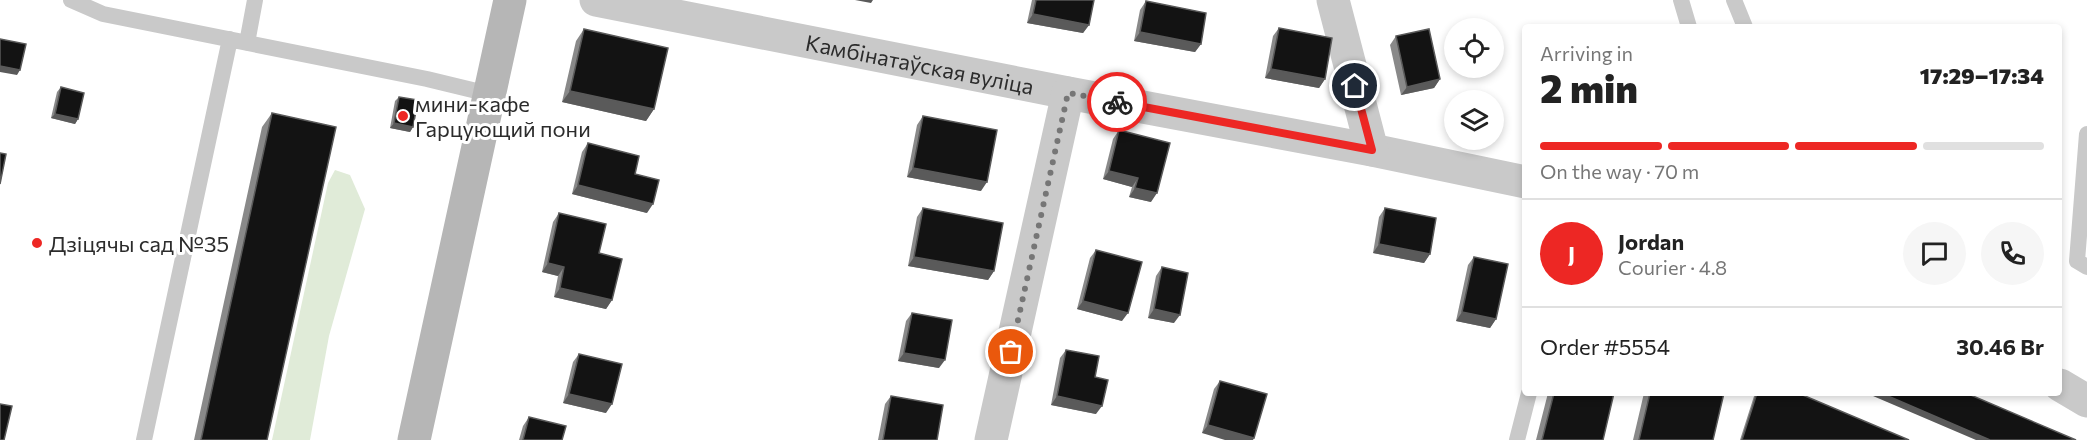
<!DOCTYPE html>
<html lang="en">
<head>
<meta charset="utf-8">
<style>
	:root { --surface:#fff; --page:#f6f6f6; --text:#222; --muted:#767676; --line:#e0e0e0; --accent:#ed2724 }
	body { margin:0; font-family:Commissioner,sans-serif; background:var(--page); color:var(--text); height:100vh; display:flex; flex-direction:column; font-size:22px; white-space:nowrap }
	* { box-sizing:border-box; margin:0 }
	p { font-size:20px; color:var(--muted) }
	.icon { flex:none; width:33px; height:33px; fill:none; stroke:currentColor; stroke-width:2; stroke-linecap:round; stroke-linejoin:round }
	.map { position:relative; flex:1; overflow:hidden }
	.panel { position:absolute; left:1522px; top:24px; width:540px; height:372px; display:flex; flex-direction:column; background:var(--surface); border-radius:6px; box-shadow:0 3px 9px #0003 }
	.panel>* { flex:none }
	.buttons { position:absolute; left:1444px; top:18px; display:grid; gap:12px }
	.buttons a { display:grid; place-items:center; width:60px; height:60px; border-radius:50%; background:var(--surface); box-shadow:0 3px 9px #0003; font-size:30px }
	.pin { position:absolute; display:grid; place-items:center; width:51px; height:51px; color:#fff; margin:-26px; border:3px solid #fff; border-radius:50%; box-shadow:0 2px 6px #0007 }
	.courier { position:absolute; display:grid; place-items:center; width:60px; height:60px; margin:-30px; border:4px solid #ed2724; border-radius:50%; background:#fff; color:#222; box-shadow:0 2px 8px #0007 }
	.headline em { font-style:normal; font-weight:800 }
	.headline div { display:flex; flex-direction:column-reverse }
	.headline { display:flex; align-items:center; justify-content:space-between; height:102px; padding:0 18px }
	h1 { font-size:39px; font-weight:800; line-height:45px }
	.bar { display:grid; grid-template-columns:repeat(4,1fr); gap:9px 6px; align-content:center; height:72px; padding:0 18px }
	.bar i { height:8px; border-radius:4px; background:var(--line) }
	.bar .current { background:var(--accent) }
	.bar p { grid-column:span 4 }
	.line { display:flex; align-items:center; gap:15px; padding:0 18px; border-top:2px solid var(--line) }
	.line div { flex:1 }
	.round { display:grid; place-items:center; flex:none; width:63px; height:63px; border-radius:32px; background:var(--page) }
	.map>svg:first-child { display:block }
	.green { fill:#e0ebd8 }
	.lines { fill:none; stroke-linecap:round; stroke-linejoin:round }
	.service { stroke:#c9c9c9; stroke-width:16 }
	.minor { stroke:#c9c9c9; stroke-width:33 }
	.secondary { stroke:#b6b6b6; stroke-width:33 }
	.wall { fill:#898989 }
	.shaded-wall { fill:#5a5a5a }
	.building { fill:#131313; stroke:#5a5a5a; stroke-width:1.5 }
	.done { stroke:#767676; stroke-width:6; stroke-dasharray:0 10.8 }
	.route { stroke:#ed2724; stroke-width:8 }
	.poi-dot { fill:#ed2724; stroke:#fff; stroke-width:2 }
	.labels { text-anchor:middle; dominant-baseline:central; stroke-width:6; stroke-linejoin:round; paint-order:stroke }
	.street-label { font-size:22px; fill:#2c2c2c; stroke:#fff }
	.poi-label { font-size:22px; fill:#2c2c2c; stroke:#fff; text-anchor:start }
</style>
</head>
<body>
<div class="map">
<svg width="2087" height="440" viewBox="0 0 2087 440">
	<rect width="100%" height="100%" fill="#fff"/>
	<!-- green -->
	<path class="green" d="M335 170 350 175 365 209 329 336 310 440H272L328 183Z"/>
	<g class="lines">
		<!-- service -->
		<path class="service" d="M71 0 103 14 427 79 489 94
			M1681 0 1689 27
			M1734 0 1745 27
			M247 43 255 0
			M2087 134 2077 261 2087 267
			M144 440 230 39
			M1517 440 1529 393"/>
		<!-- minor -->
		<g class="minor">
			<path id="s1" d="M596 0 1068 93 1372 150 1526 182"/>
			<path d="M1333 0 1372 150"/>
			<path d="M2060 385 2087 401"/>
			<path d="M991 440 1068 93"/>
		</g>
		<!-- secondary -->
		<path class="secondary" d="M414 440 510 0"/>
	</g>
	<!-- wall -->
	<path class="wall" d="M1032 0H1094L1089 25 1083 33 1027 23Z
		M1146 1 1201 44 1195 52 1134 41 1140 10Z
		M1279 28 1325 79 1319 88 1265 78 1273 36Z
		M584 29 654 109 646 121 562 102 576 41Z
		M1396 36 1440 79 1434 88 1401 95 1390 45Z
		M61 87 78 119 75 124 51 118 57 92Z
		M399 97 413 127 410 132 390 128 395 101Z
		M272 113 267 440H194L262 127Z
		M923 116 981 191 907 177 917 125Z
		M1119 130 1151 202 1129 197 1132 187 1103 179 1113 139Z
		M588 143 647 213 572 194 582 152Z
		M923 208 994 271 988 280 908 266 917 217Z
		M1385 208 1430 254 1424 263 1373 253 1379 217Z
		M559 213 599 253 612 300 606 309 554 297 558 276 542 272 553 222Z
		M1096 250 1122 321 1077 309 1090 258Z
		M1474 257 1496 319 1490 328 1456 321 1468 265Z
		M1162 267 1174 323 1148 318 1156 276Z
		M912 313 939 368 898 361 906 321Z
		M1066 350 1095 377 1096 414 1051 405 1060 358Z
		M579 354 606 413 563 403 573 362Z
		M1220 381 1254 438 1202 433 1214 389Z
		M1548 393H1614L1603 440H1536Z
		M1644 393H1724L1713 440H1633Z
		M1755 393H1798L1909 440H1740Z
		M891 396 937 440H878L885 404Z
		M529 417 562 440H519L523 426Z"/>
	<!-- shaded-wall -->
	<path class="shaded-wall" d="M855 0H873L871 3Z
		M1033 14 1089 25 1083 33 1027 23Z
		M1140 32 1201 44 1195 52 1134 41Z
		M0 66 20 70 17 75 0 72Z
		M1271 69 1325 79 1319 88 1265 78Z
		M1440 79 1434 88 1401 95 1407 87Z
		M570 91 654 109 646 121 562 102Z
		M55 114 78 119 75 124 51 118Z
		M394 123 413 127 410 132 390 128Z
		M913 168 987 182 981 191 907 177Z
		M1109 171 1138 178 1132 187 1103 179Z
		M578 185 653 204 647 213 572 194Z
		M1135 188 1157 193 1151 202 1129 197Z
		M1379 244 1430 254 1424 263 1373 253Z
		M914 257 994 271 988 280 908 266Z
		M548 263 564 267 558 276 542 272Z
		M560 288 612 300 606 309 554 297Z
		M1083 301 1128 313 1122 321 1077 309Z
		M1154 309 1180 315 1174 323 1148 318Z
		M1462 312 1496 319 1490 328 1456 321Z
		M904 353 945 360 939 368 898 361Z
		M1866 393H1881L1990 440H1976Z
		M569 394 612 404 606 413 563 403Z
		M1057 396 1102 406 1096 414 1051 405Z
		M1208 425 1254 438 1253 440H1225L1202 433Z"/>
	<!-- building -->
	<path class="building" d="M1036 0H1094L1089 25 1033 14Z
		M1146 1 1206 13 1201 44 1140 32Z
		M1279 28 1332 38 1325 79 1271 69Z
		M584 29 668 48 654 109 570 91Z
		M1429 29 1440 79 1407 87 1396 36Z
		M0 39 26 44 20 70 0 66Z
		M61 87 84 93 78 119 55 114Z
		M399 97 418 100 413 127 394 123Z
		M272 113 336 127 267 440H201Z
		M923 116 997 130 987 182 913 168Z
		M1119 130 1170 143 1157 193 1135 188 1138 178 1109 171Z
		M588 143 639 156 635 174 659 180 653 204 578 185Z
		M0 153 6 154 0 184Z
		M923 208 1003 223 994 271 914 257Z
		M1385 208 1436 218 1430 254 1379 244Z
		M559 213 606 224 599 253 622 259 612 300 560 288 564 267 548 263Z
		M1096 250 1142 262 1128 313 1083 301Z
		M1474 257 1508 264 1496 319 1462 312Z
		M1162 267 1188 273 1180 315 1154 309Z
		M912 313 952 320 945 360 904 353Z
		M1066 350 1099 356 1095 377 1108 380 1102 406 1057 396Z
		M579 354 622 364 612 404 569 394Z
		M1220 381 1267 394 1254 438 1208 425Z
		M1554 393H1614L1603 440H1542Z
		M1650 393H1724L1713 440H1639Z
		M1757 393H1798L1909 440H1742Z
		M1881 393H1966L2076 440H1990Z
		M891 396 943 405 937 440H883Z
		M0 404 12 406 4 440H0Z
		M529 417 566 426 562 440H523Z"/>
	<g class="lines">
		<!-- done -->
		<path class="done" d="M1011 352 1068 93 1117 102"/>
		<!-- route -->
		<path class="route" d="M1117 102 1372 150 1355 86"/>
	</g>
	<!-- markers -->
	<g class="poi-dot">
		<circle cx="403" cy="116" r="6"/>
		<circle cx="37" cy="243" r="6"/>
	</g>
	<g class="labels">
		<!-- street labels -->
		<g class="street-label">
			<text stroke="none"><textPath href="#s1" startOffset="330">Камбінатаўская вуліца</textPath></text>
		</g>
		<!-- poi labels -->
		<g class="poi-label">
			<text x="415" y="103">мини-кафе<tspan x="415" dy="25">Гарцующий пони</tspan></text>
			<text x="49" y="243">Дзіцячы сад №35</text>
		</g>
	</g>
</svg>
<div class="buttons">
<a><svg class="icon" aria-label="locate" viewBox="0 0 24 24"><circle cx="12" cy="12" r="6"/><path d="M12 2v4M12 18v4M2 12h4M18 12h4"/></svg></a>
<a><svg class="icon" aria-label="layers" viewBox="0 0 24 24"><path d="M12 4l9 5-9 5-9-5zM3 14l9 5 9-5"/></svg></a>
</div>
<div class="pin" style="left:1011px;top:352px;background:#ea580c"><svg class="icon" aria-label="bag" viewBox="0 0 24 24"><path d="M5 8h14l-1 12H6zM9 8a3 3 0 0 1 6 0"/></svg></div>
<div class="pin" style="left:1355px;top:86px;background:#1f2937"><svg class="icon" aria-label="home" viewBox="0 0 24 24"><path d="M3 11l9-7 9 7M6 9v11h12V9"/></svg></div>
<div class="courier" style="left:1117px;top:102px"><svg class="icon" aria-label="bike" viewBox="0 0 24 24"><circle cx="6" cy="16" r="4"/><circle cx="18" cy="16" r="4"/><path d="M6 16l4-8h5l3 8M10 8l3 8H6M13 5h3"/></svg></div>
<section class="panel">
<div class="headline"><div><h1>2 min</h1><p>Arriving in</p></div><em>17:29–17:34</em></div>
<div class="bar"><i class="current"></i><i class="current"></i><i class="current"></i><i></i><p>On the way · 70 m</p></div>
<div class="line" style="height:108px"><b class="round" style="background:var(--accent);color:#fff">J</b><div><b>Jordan</b><p>Courier · 4.8</p></div><a class="round"><svg class="icon" aria-label="chat" viewBox="0 0 24 24"><path d="M4 5h16v11H9l-5 4z"/></svg></a><a class="round"><svg class="icon" aria-label="phone" viewBox="0 0 24 24"><path d="M5 4h4l2 5-3 2q2 4 5 5l2-3 5 2v4C11 20 4 13 5 4z"/></svg></a></div>
<div class="line" style="height:78px"><div>Order #5554</div><b>30.46 Br</b></div>
</section>
</div>
</body>
</html>
